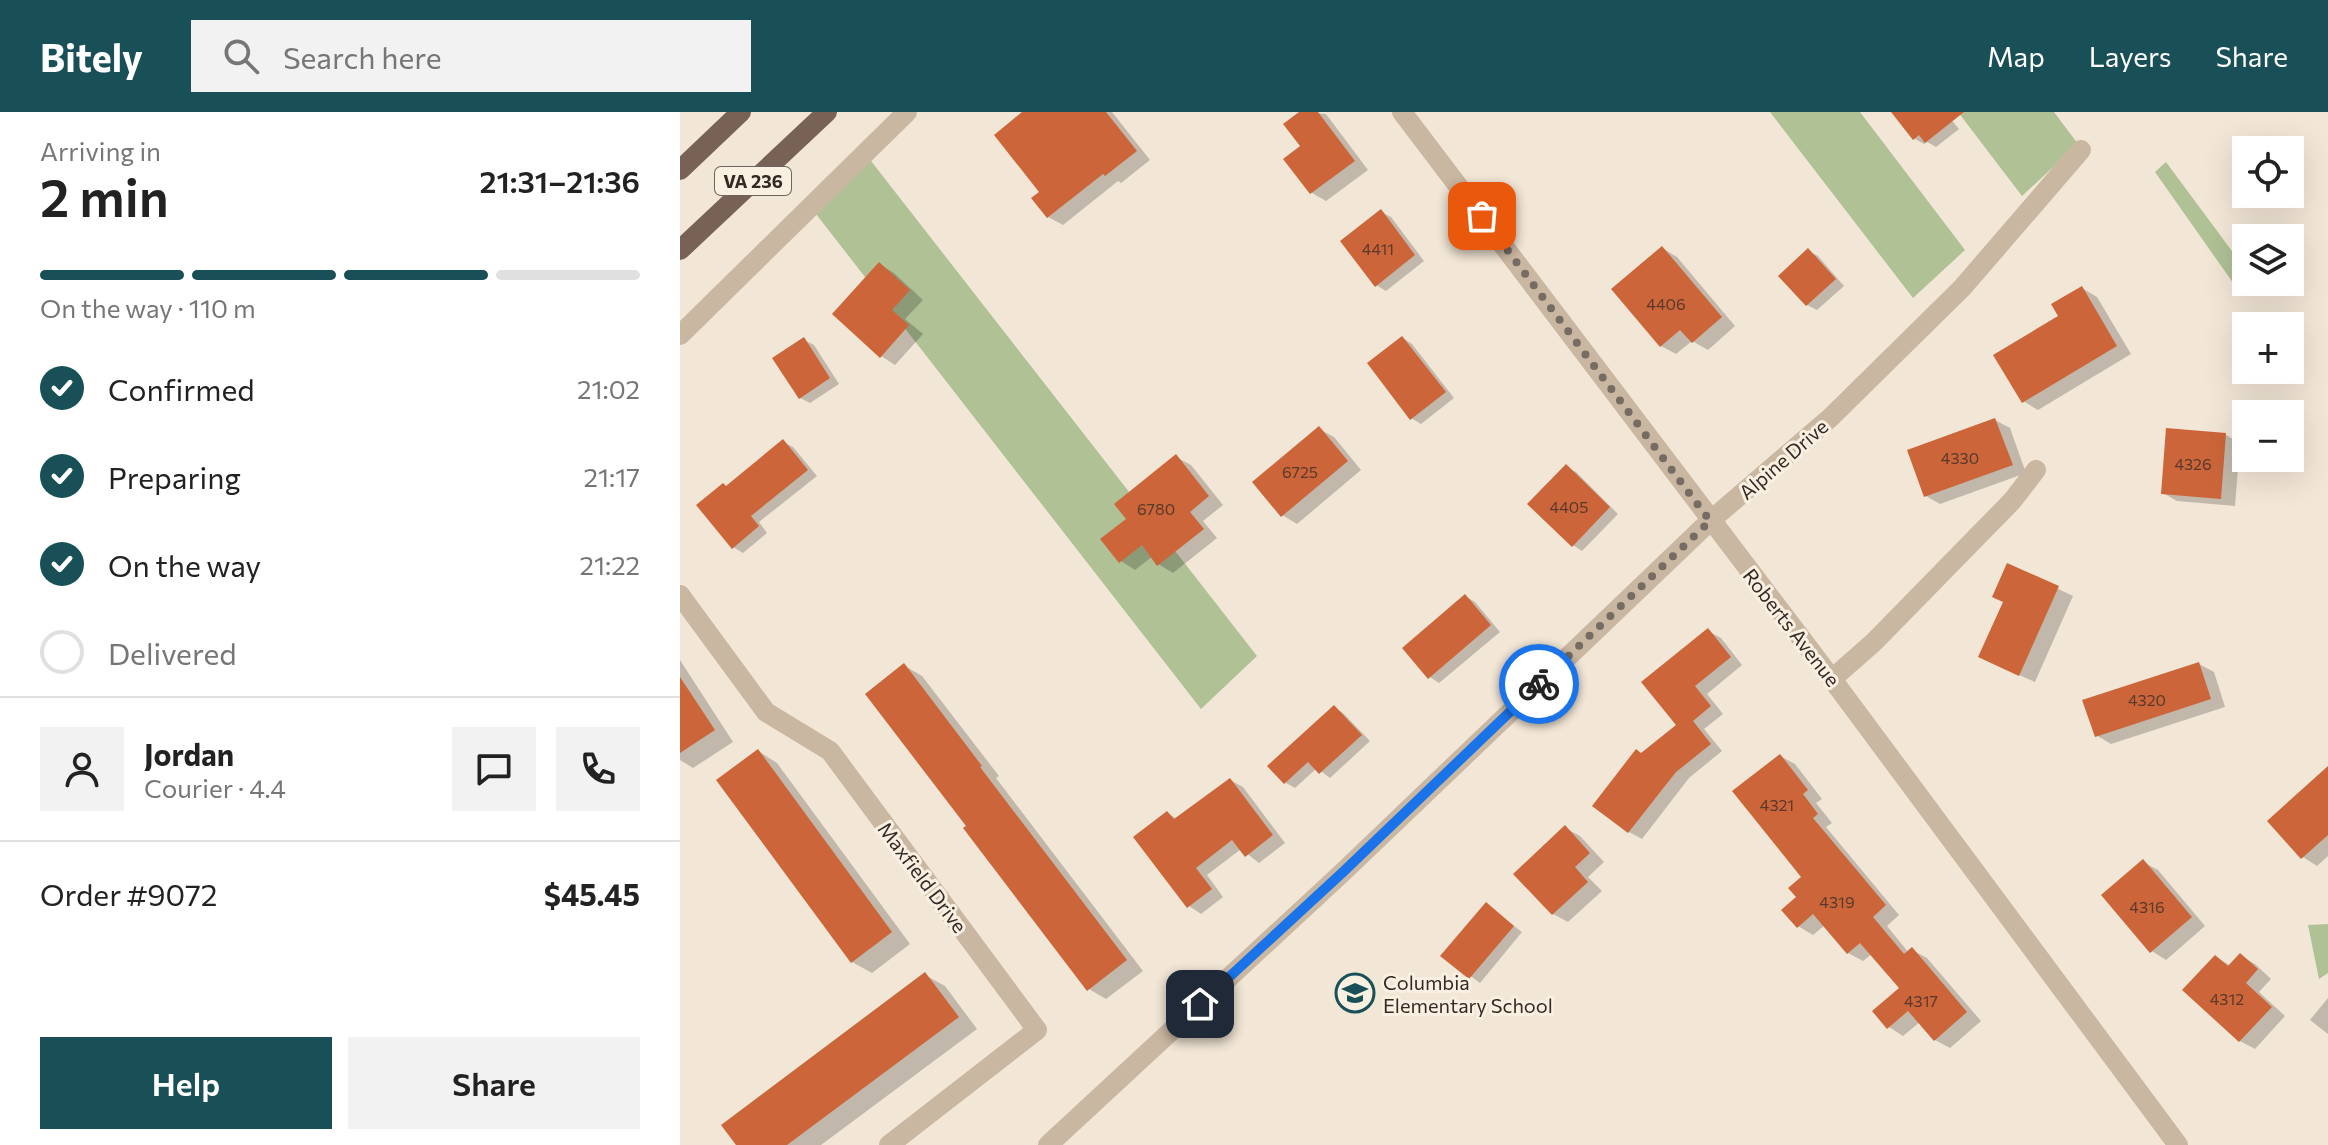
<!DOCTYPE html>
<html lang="en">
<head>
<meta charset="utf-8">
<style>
	:root { --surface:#fff; --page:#f2f2f2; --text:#222; --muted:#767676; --line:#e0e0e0; --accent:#194f57 }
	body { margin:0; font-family:Commissioner,sans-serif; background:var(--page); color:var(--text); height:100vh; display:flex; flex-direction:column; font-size:30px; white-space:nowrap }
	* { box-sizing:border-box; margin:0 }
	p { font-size:26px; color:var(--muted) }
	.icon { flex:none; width:44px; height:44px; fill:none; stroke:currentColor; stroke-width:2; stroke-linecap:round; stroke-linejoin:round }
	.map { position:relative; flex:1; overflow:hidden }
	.side { display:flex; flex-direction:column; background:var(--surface); width:680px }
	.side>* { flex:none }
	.fabs { position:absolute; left:1552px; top:24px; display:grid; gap:16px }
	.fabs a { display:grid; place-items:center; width:72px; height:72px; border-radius:0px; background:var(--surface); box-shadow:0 8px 32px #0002; font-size:40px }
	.pin { position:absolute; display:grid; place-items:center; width:68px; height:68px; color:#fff; margin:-34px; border-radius:16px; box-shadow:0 4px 12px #0006 }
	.courier { position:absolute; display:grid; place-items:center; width:80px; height:80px; margin:-40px; border:6px solid #1a73e8; border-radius:50%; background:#fff; color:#222; box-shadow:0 2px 10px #0007 }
	.headline em { font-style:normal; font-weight:600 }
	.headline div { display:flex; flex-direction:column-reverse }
	.headline { display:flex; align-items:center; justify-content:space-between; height:136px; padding:0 40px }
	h1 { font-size:52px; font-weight:600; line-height:60px }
	.bar { display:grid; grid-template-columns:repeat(4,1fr); gap:12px 8px; align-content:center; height:96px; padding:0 40px }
	.bar i { height:10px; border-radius:6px; background:var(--line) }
	.bar .current { background:var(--accent) }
	.bar p { grid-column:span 4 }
	.line { display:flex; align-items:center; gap:20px; padding:0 40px; border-top:2px solid var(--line) }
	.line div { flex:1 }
	.round { display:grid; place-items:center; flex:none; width:84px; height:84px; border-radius:0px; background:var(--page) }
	ol { padding:0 40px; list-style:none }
	li { display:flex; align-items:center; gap:24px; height:88px }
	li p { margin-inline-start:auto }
	li .icon { padding:8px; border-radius:50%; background:var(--accent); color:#fff; stroke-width:4 }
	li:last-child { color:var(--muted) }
	li i { width:44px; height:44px; border:4px solid var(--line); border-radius:50% }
	.cta { display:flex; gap:16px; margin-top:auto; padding:16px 40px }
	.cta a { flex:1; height:92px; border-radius:0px; background:var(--accent); color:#fff; font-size:32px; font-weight:600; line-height:92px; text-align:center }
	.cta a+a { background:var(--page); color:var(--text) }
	header { display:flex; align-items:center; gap:48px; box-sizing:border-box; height:112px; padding:0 40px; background:var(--accent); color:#fff }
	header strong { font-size:38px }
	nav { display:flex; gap:44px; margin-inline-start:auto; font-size:28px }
	.search { width:560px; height:72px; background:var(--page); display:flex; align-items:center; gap:20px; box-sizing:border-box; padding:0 28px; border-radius:0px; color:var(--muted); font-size:30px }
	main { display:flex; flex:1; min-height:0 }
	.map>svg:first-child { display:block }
	.green { fill:#b0c196 }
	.shadow { fill:#0003 }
	.building { fill:#cc663a }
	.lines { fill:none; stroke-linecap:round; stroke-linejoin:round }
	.minor { stroke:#cab7a2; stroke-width:20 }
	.major { stroke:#776255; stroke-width:20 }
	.done { stroke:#766c63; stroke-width:8; stroke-dasharray:0 14.4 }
	.route { stroke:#1a73e8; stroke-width:10 }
	.labels { text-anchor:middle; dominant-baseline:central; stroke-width:6; stroke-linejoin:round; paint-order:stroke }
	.number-label { font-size:16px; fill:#5a392a }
	.shield { fill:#faf0e2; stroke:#6f655e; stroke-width:2 }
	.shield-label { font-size:18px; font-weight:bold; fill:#342a25 }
	.street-label { font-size:20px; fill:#342a25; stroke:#faf0e2 }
	.poi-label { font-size:20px; fill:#342a25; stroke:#faf0e2; text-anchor:start }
</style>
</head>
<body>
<header>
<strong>Bitely</strong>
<div class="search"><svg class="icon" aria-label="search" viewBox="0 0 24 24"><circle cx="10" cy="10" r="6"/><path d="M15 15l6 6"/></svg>Search here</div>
<nav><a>Map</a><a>Layers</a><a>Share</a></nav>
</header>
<main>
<section class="side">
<div class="headline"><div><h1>2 min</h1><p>Arriving in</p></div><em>21:31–21:36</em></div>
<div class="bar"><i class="current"></i><i class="current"></i><i class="current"></i><i></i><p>On the way · 110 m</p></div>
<ol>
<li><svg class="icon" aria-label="check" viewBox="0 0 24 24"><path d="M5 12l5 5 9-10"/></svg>Confirmed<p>21:02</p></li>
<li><svg class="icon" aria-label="check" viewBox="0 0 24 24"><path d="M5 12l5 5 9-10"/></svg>Preparing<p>21:17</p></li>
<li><svg class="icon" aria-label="check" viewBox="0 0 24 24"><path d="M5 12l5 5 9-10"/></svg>On the way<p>21:22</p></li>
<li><i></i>Delivered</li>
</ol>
<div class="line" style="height:144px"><a class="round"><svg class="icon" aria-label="person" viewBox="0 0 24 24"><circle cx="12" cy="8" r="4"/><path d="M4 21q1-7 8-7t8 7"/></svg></a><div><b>Jordan</b><p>Courier · 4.4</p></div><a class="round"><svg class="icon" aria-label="chat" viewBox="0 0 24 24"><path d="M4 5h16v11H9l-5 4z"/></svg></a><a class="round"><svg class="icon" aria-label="phone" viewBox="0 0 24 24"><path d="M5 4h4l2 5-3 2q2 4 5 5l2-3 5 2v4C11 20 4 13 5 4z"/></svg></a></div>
<div class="line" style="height:104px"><div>Order #9072</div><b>$45.45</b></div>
<div class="cta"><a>Help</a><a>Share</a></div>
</section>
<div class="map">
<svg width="1648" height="1033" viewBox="0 0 1648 1033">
	<rect width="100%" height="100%" fill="#f2e6d6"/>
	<!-- green -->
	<path class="green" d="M1090 0H1180L1285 138 1233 186Z
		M1278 0H1374L1398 32 1342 84Z
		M184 40 577 544 521 597 129 93Z
		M1486 50 1566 158V165L1556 175 1475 60Z
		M1648 812V861L1639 867 1628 813Z"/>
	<!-- shadow -->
	<path class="shadow" d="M357 0H432L470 48 441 71 438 69 383 113 368 105 362 80Z
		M622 0 646 2 688 58 646 89 632 81 606 48 623 34Z
		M1213 0H1265L1279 17 1256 35 1247 30 1244 32 1235 27Z
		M701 100 711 105 744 149 706 179 696 173Z
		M982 136 997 145 1055 214 1028 238 1012 229 996 242 981 234Z
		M1128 139 1138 144 1164 174 1137 198 1127 193Z
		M199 152 214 161 243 188 225 207 243 222 215 253 201 244Z
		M1402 176 1417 185 1451 242 1358 298 1343 289 1380 205Z
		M723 226 732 232 774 286 741 312 731 306Z
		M124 228 134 233 159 272 130 291 120 286Z
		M1315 308 1330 316 1346 361 1260 392 1246 384Z
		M639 317 654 325 681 358 617 412 602 403Z
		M1546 323 1560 331 1555 394 1497 389 1483 381Z
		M103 330 113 335 137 364 79 410 87 421 63 441 53 435 47 375Z
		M496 345 511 353 543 393 523 409 537 426 493 461 478 452 473 444 455 458 441 449Z
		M886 355 896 360 938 402 902 439 893 433Z
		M1328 453 1393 484 1355 570 1316 553Z
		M785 484 795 490 820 520 759 571 750 565Z
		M1028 519 1041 526 1062 553 1027 582 1043 602 1024 617 1042 639 1009 666 962 727 949 720 962 643 998 613Z
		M0 548 53 630 13 656 0 648Z
		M1519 552 1534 560 1545 595 1431 632 1416 623Z
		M225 554 242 564 319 664 316 666 463 859 426 887 409 877 288 715Z
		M654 595 663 601 690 629 650 666 637 656 615 676 606 671 590 654Z
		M78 639 97 651 230 832 192 861 172 850Z
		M1100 644 1115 652 1142 687 1136 691 1152 711 1146 715 1219 803 1207 814 1229 841 1232 838 1247 846 1301 909 1270 936 1255 928 1240 910 1223 924 1209 915 1222 877 1192 842 1183 849 1168 841 1145 813 1133 823 1118 814 1119 785 1124 766Z
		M1648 663V744L1637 754 1623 745Z
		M550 668 563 675 605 731 579 751 561 737 527 763 543 785 521 802 509 794 487 701 497 707Z
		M885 716 900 724 924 750 908 765 922 779 888 810 873 802Z
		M1463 750 1478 758 1525 814 1486 848 1472 839Z
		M806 793 842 820 800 871 763 844Z
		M1560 843 1575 852 1591 867 1579 880 1605 904 1575 937 1560 929 1536 845 1551 854Z
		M245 863 265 874 297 917 141 1033H59Z
		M1648 886V922L1630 908Z"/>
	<!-- building -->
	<path class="building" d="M342 0H426L457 39 425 64 423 62 367 106 351 86 359 80 314 23Z
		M619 0H638L675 49 630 82 603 47 620 34 603 12Z
		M1211 0H1284L1245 31 1239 23 1233 28Z
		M701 97 735 143 695 175 660 129Z
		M982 134 1042 205 1012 231 1000 218 980 235 931 177Z
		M1128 136 1156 167 1126 194 1098 164Z
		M199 150 230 178 212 198 229 213 200 246 152 202Z
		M1402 174 1437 234 1342 291 1313 243 1378 204 1371 192Z
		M722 224 766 280 730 308 687 251Z
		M124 225 150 266 119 287 92 246Z
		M1315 306 1333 353 1244 385 1227 338Z
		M639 314 668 349 601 405 572 370Z
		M1486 316 1546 321 1541 387 1481 382Z
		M103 327 128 358 71 404 79 414 52 437 16 393 43 371 46 374Z
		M496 342 529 384 510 400 524 417 477 454 462 433 439 451 420 427 446 407 434 392Z
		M886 352 930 395 892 435 847 392Z
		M1327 451 1379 474 1339 564 1298 545 1323 490 1312 485Z
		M785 482 811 513 748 567 722 536Z
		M1028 516 1051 545 1015 574 1031 594 1013 609 1031 632 996 660 948 721 912 694 956 637 961 641 996 613 961 570Z
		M1519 550 1531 587 1415 625 1402 588Z
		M224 551 302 654 300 655 447 848 407 879 283 716 286 714 185 582Z
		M0 565 35 618 0 641Z
		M654 593 682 623 639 662 628 650 604 672 587 654Z
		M78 637 212 820 171 851 36 668Z
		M1100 642 1128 678 1123 682 1138 702 1133 706 1206 793 1193 805 1224 842 1232 835 1287 900 1254 929 1228 899 1207 917 1192 899 1219 876 1180 831 1167 842 1133 802 1117 816 1101 798 1116 785 1108 776 1121 765 1052 679Z
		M1648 654V723L1621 747 1587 709Z
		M550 666 593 723 565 745 552 728 516 756 532 777 507 796 453 725 487 699 494 707Z
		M885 713 910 741 895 755 908 770 872 803 833 762Z
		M1463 747 1512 805 1470 841 1421 783Z
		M806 790 834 814 789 867 760 844Z
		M1560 841 1578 857 1566 871 1592 895 1559 930 1502 878 1535 843 1548 854Z
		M245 860 279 905 107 1033H56L41 1013Z"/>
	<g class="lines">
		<!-- minor -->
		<path class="minor" d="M722 0 1152 567 1498 1033
			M0 223 227 0
			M0 483 86 600 150 639 357 918 209 1033
			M1152 567 1194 530 1332 389 1356 358
			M368 1033 663 760 1030 409 1150 306 1282 176 1401 38"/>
		<!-- major -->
		<path class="major" d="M0 58 61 0
			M0 138 147 0"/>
	</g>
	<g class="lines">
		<!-- done -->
		<path class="done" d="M802 104 1030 409 859 572"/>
		<!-- route -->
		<path class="route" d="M520 892 663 760 859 572"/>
	</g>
	<!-- icons -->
	<defs>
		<g id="school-ring" transform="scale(2)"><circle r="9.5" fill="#faf0e2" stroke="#194f57" stroke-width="1.5"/><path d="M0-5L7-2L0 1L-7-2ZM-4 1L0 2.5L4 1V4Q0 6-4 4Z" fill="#194f57"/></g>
	</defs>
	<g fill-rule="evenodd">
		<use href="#school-ring" x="675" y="881"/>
	</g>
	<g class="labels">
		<!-- number labels -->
		<g class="number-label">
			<text x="698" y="136">4411</text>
			<text x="986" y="191">4406</text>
			<text x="1280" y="345">4330</text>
			<text x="1513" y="351">4326</text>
			<text x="620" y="359">6725</text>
			<text x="889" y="394">4405</text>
			<text x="476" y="396">6780</text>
			<text x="1467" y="587">4320</text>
			<text x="1097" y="692">4321</text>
			<text x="1157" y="789">4319</text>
			<text x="1467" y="794">4316</text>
			<text x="1547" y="886">4312</text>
			<text x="1241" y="888">4317</text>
		</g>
		<!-- shield labels -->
		<rect class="shield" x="35" y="55" width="76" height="28" rx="6"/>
		<g class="shield-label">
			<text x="73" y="69">VA 236</text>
		</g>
		<!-- street labels -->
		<g class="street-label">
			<text transform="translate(1103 347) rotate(-41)">Alpine Drive</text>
			<text transform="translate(1112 515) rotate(52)">Roberts Avenue</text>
			<text transform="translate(243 765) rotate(53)">Maxfield Drive</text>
		</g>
		<!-- poi labels -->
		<g class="poi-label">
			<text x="703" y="870">Columbia<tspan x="703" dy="23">Elementary School</tspan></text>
		</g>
	</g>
</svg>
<div class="fabs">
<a><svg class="icon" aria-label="locate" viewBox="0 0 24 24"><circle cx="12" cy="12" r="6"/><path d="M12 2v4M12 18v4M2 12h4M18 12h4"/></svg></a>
<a><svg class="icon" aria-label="layers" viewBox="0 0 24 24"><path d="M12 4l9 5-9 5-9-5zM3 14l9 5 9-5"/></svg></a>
<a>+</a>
<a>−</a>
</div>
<div class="pin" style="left:802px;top:104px;background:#ea580c"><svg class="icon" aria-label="bag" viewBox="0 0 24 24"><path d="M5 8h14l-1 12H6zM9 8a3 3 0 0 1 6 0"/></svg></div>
<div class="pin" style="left:520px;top:892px;background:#1f2937"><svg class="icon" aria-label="home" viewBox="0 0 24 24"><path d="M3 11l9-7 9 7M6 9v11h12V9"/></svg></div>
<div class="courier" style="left:859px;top:572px"><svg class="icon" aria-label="bike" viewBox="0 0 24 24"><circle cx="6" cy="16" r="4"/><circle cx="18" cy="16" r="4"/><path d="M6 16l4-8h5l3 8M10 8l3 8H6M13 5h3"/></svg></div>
</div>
</main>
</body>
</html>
